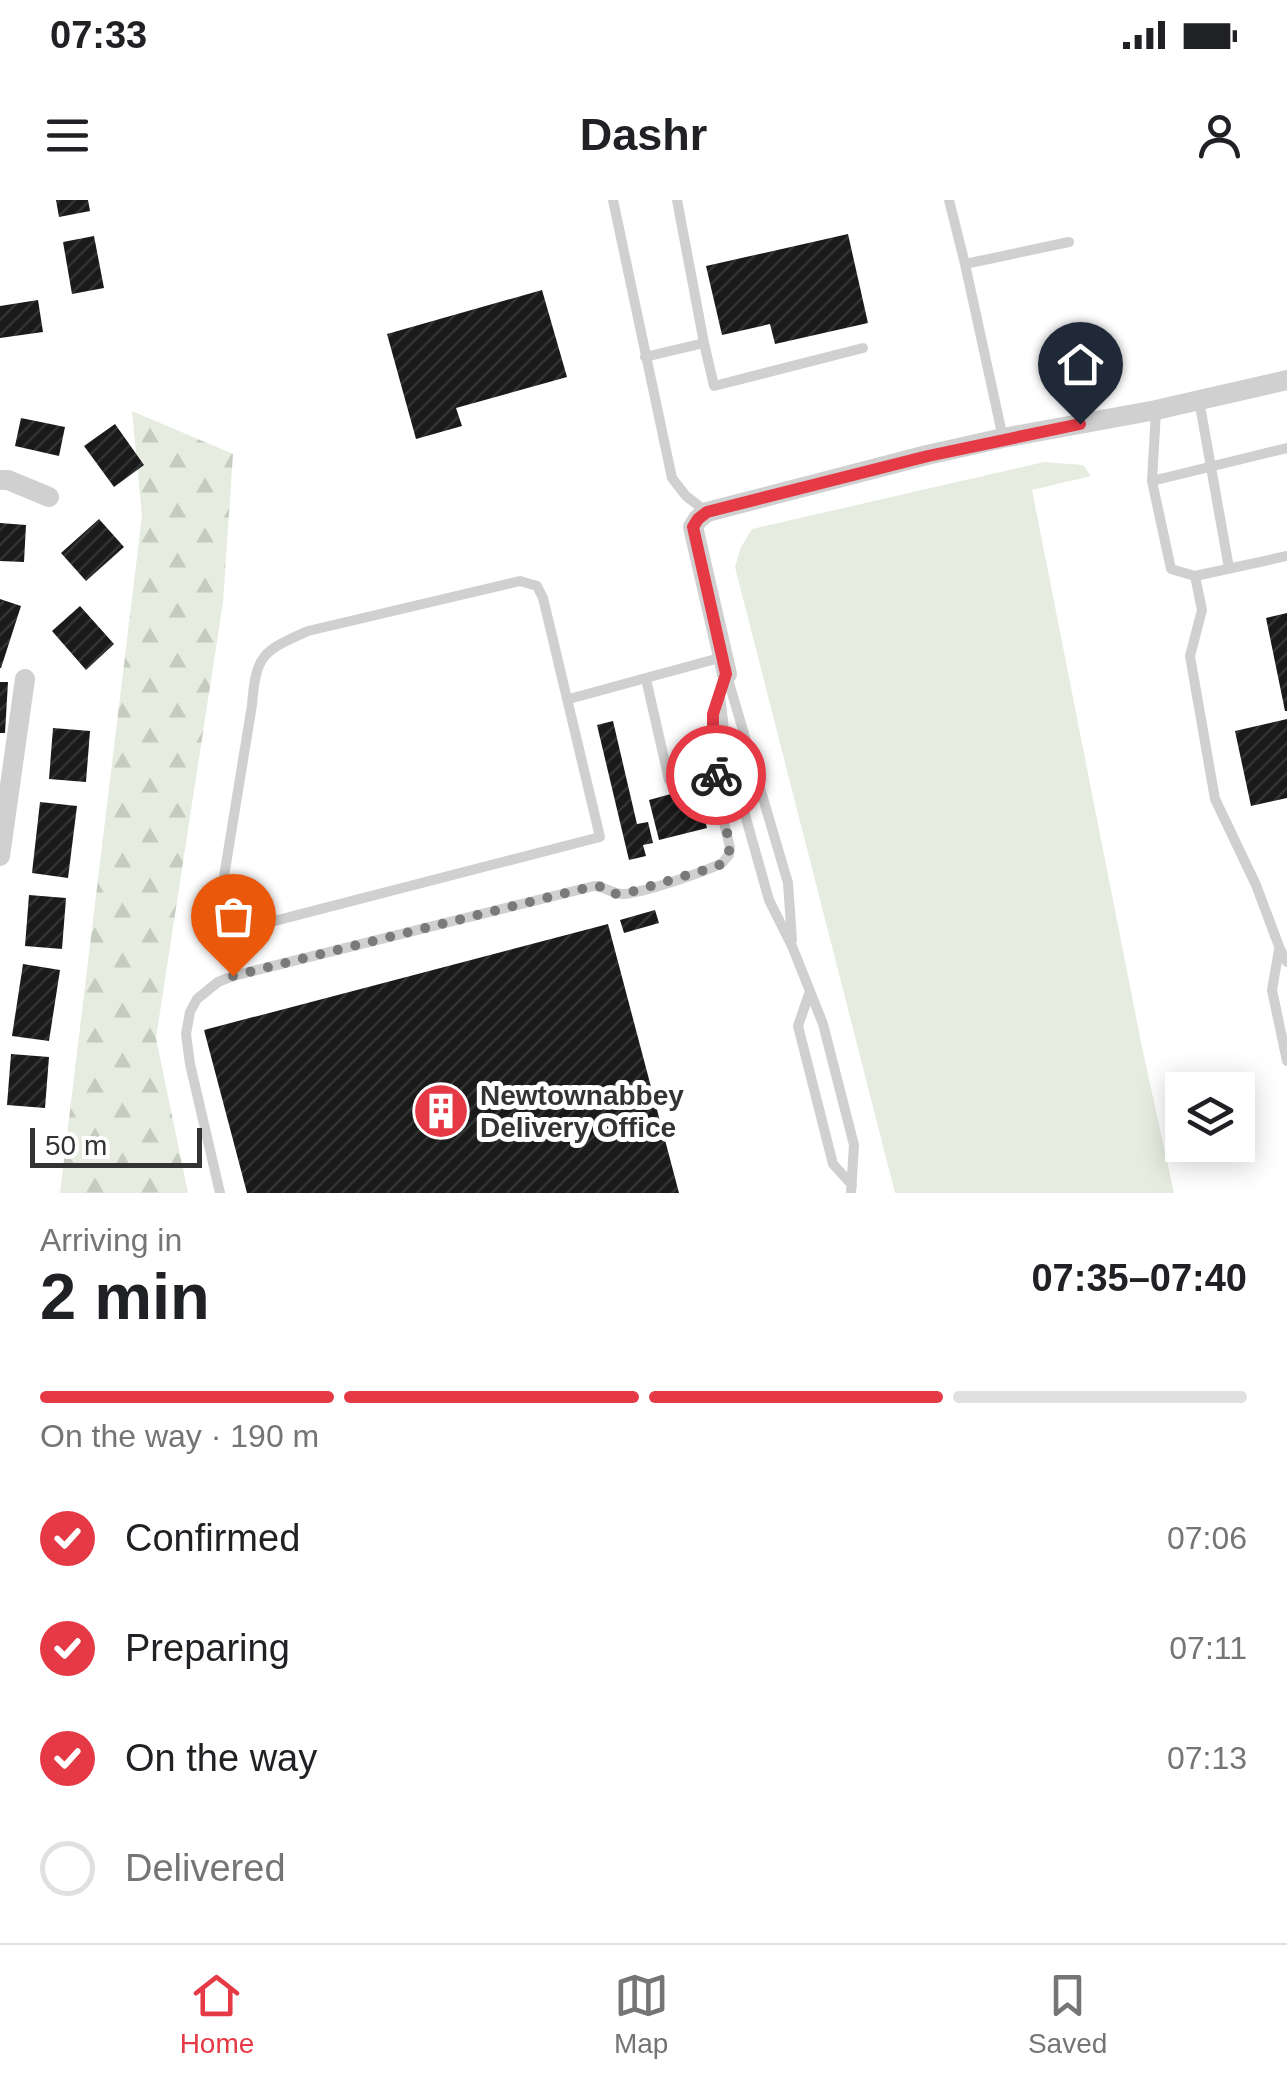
<!DOCTYPE html>
<html lang="en">
<head>
<meta charset="utf-8">
<style>
	:root { --surface:#fff; --page:#f6f6f6; --text:#202124; --muted:#757577; --line:#e0e0e0; --accent:#e63946 }
	body { margin:0; font-family:Helvetica,sans-serif; background:var(--page); color:var(--text); height:100vh; display:flex; flex-direction:column; font-size:38px; white-space:nowrap }
	* { box-sizing:border-box; margin:0 }
	p { font-size:32px; color:var(--muted) }
	.icon { flex:none; width:55px; height:55px; fill:none; stroke:currentColor; stroke-width:2; stroke-linecap:round; stroke-linejoin:round }
	.map { position:relative; height:993px; overflow:hidden }
	.panel { display:flex; flex-direction:column; background:var(--surface); flex:1 }
	.panel>* { flex:none }
	.fabs { position:absolute; left:1165px; top:872px; display:grid; gap:20px }
	.fabs a { display:grid; place-items:center; width:90px; height:90px; border-radius:0px; background:var(--surface); box-shadow:0 5px 25px #0003; font-size:50px }
	.scale { position:absolute; left:30px; bottom:25px; width:172px; box-sizing:border-box; padding-left:10px; border:5px solid #333; border-top:0; font-size:28px; line-height:35px; white-space:nowrap; color:#333; -webkit-text-stroke:8px #fff; paint-order:stroke }
	.pin { position:absolute; display:grid; place-items:center; width:85px; height:85px; color:#fff; margin:-102px -42px; border-radius:50% 50% 50% 0; rotate:-45deg; box-shadow:0 0 10px #0007 }
	.pin .icon { rotate:45deg }
	.courier { position:absolute; display:grid; place-items:center; width:100px; height:100px; margin:-50px; border:8px solid #e63946; border-radius:50%; background:#fff; color:#222; box-shadow:0 2px 12px #0007 }
	.summary em { font-style:normal; font-weight:600 }
	.summary div { display:flex; flex-direction:column-reverse }
	.summary { display:flex; align-items:center; justify-content:space-between; height:170px; padding:0 40px }
	h1 { font-size:65px; font-weight:600; line-height:75px }
	.bar { display:grid; grid-template-columns:repeat(4,1fr); gap:15px 10px; align-content:center; height:120px; padding:0 40px }
	.bar i { height:12px; border-radius:8px; background:var(--line) }
	.bar .on { background:var(--accent) }
	.bar p { grid-column:span 4 }
	ol { padding:0 40px; list-style:none }
	li { display:flex; align-items:center; gap:30px; height:110px }
	li p { margin-inline-start:auto }
	li .icon { padding:10px; border-radius:50%; background:var(--accent); color:#fff; stroke-width:4 }
	li:last-child { color:var(--muted) }
	li i { width:55px; height:55px; border:5px solid var(--line); border-radius:50% }
	.status { display:flex; justify-content:space-between; align-items:center; height:70px; padding:0 50px; background:var(--surface); direction:ltr }
	.status svg { height:28px; fill:currentColor }
	header { display:flex; justify-content:space-between; align-items:center; height:130px; padding:0 40px; background:var(--surface); font-size:45px; font-weight:600 }
	.tab-bar { display:flex; justify-content:space-around; align-items:center; height:140px; border-top:2px solid var(--line); background:var(--surface); font-size:28px; color:var(--muted) }
	.tab-bar a { display:grid; justify-items:center; gap:5px }
	.tab-bar .on { color:var(--accent) }
	.map>svg:first-child { display:block }
	.grass { fill:#e6ecdf }
	.forest { fill:url(#forest-firs) }
	.building { fill:url(#building-hatch) }
	.lines { fill:none; stroke-linecap:round; stroke-linejoin:round }
	.service { stroke:#d0d0d0; stroke-width:10 }
	.minor { stroke:#d0d0d0; stroke-width:20 }
	.done { stroke:#7a7a7a; stroke-width:10; stroke-dasharray:0 18 }
	.route { stroke:#e63946; stroke-width:12 }
	.labels { text-anchor:middle; dominant-baseline:central; stroke-width:10; stroke-linejoin:round; paint-order:stroke }
	.poi-label { font-size:28px; font-weight:bold; fill:#333; stroke:#fff; text-anchor:start }
</style>
</head>
<body>
<div class="status"><b>07:33</b><svg viewBox="0 0 49 12"><path d="M0 12V9h3v3zM5 12V6h3v6zM10 12V3h3v9zM15 12V0h3v12zM26 1h20v11H26zM47 4h2v5h-2z"/></svg></div>
<header><svg class="icon" aria-label="menu" viewBox="0 0 24 24"><path d="M4 6h16M4 12h16M4 18h16"/></svg>Dashr<svg class="icon" aria-label="person" viewBox="0 0 24 24"><circle cx="12" cy="8" r="4"/><path d="M4 21q1-7 8-7t8 7"/></svg></header>
<div class="map">
<svg width="1287" height="993" viewBox="0 0 1287 993">
	<defs>
		<pattern id="forest-firs" width="22" height="20" patternUnits="userSpaceOnUse" patternTransform="scale(2.5)"><rect width="22" height="20" fill="#e6ecdf"/><path d="M5 1l3.5 6h-7zM16 11l3.5 6h-7z" fill="#c6cbc0"/></pattern>
		<pattern id="building-hatch" width="6" height="6" patternUnits="userSpaceOnUse" patternTransform="scale(2.5)"><rect width="6" height="6" fill="#1a1a1a"/><path d="M-1 1l2-2M0 6l6-6M5 7l2-2" fill="none" stroke="#333"/></pattern>
	</defs>
	<rect width="100%" height="100%" fill="#fff"/>
	<!-- grass -->
	<path class="grass" d="M1044 262 1083 265 1091 276 1032 290 1142 847 1174 993H895L735 367 741 347 752 329Z"/>
	<!-- forest -->
	<path class="forest" d="M132 211 233 254 223 402 156 838 188 993H60L142 316Z"/>
	<!-- building -->
	<path class="building" d="M56 0H88L90 11 59 17Z
		M848 34 868 123 775 144 770 124 722 135 706 66Z
		M94 36 104 88 72 94 63 42Z
		M542 90 567 177 456 208 462 226 416 239 387 134Z
		M38 100 43 132 0 138V106Z
		M21 218 65 227 59 256 15 246Z
		M115 224 144 265 114 287 84 246Z
		M99 319 124 347 86 381 61 353Z
		M0 323 26 325 24 362 0 361Z
		M0 399 21 406 1 468H0Z
		M80 406 114 444 86 470 52 431Z
		M1287 413V511H1285L1266 418Z
		M0 482H8L5 533H0Z
		M1287 519V598L1251 606 1235 531Z
		M613 521 637 624 648 622 653 643 643 645 646 656 629 660 597 525Z
		M53 528 90 531 86 582 49 579Z
		M678 592 683 612 702 608 707 628 659 640 649 600Z
		M40 602 77 606 68 678 32 673Z
		M29 695 66 698 62 749 25 746Z
		M655 710 659 723 624 733 620 720Z
		M608 724 679 993H247L204 830Z
		M23 764 60 770 49 841 12 836Z
		M11 854 49 857 45 908 7 905Z"/>
	<g class="lines">
		<!-- service -->
		<path class="service" d="M613 0 672 278 686 296 707 312
			M677 0 704 143
			M949 0 965 64 1003 238
			M965 64 1069 42
			M645 157 704 143 714 186 863 148
			M1199 200 1229 368
			M1156 211 1152 281 1171 369 1195 376 1287 356
			M1152 281 1287 248
			M1195 376 1202 410 1190 456 1215 599 1256 685 1280 749 1287 762
			M520 381 537 386 543 398 600 637 251 727 232 725 222 716 220 701 252 505C256 454 263 451 308 431Z
			M727 474 720 495 726 547 769 700 792 746 823 824 854 945 851 993
			M727 476 788 683 792 740
			M646 479 669 580
			M569 499 723 457
			M1279 750 1272 790 1287 861
			M810 791 798 826 833 964 852 985
			M220 993 190 864 186 834 190 812 197 799 218 782 233 776 594 686C605 686 611 694 623 694 643 693 704 672 722 663L729 655 730 648C719 600 702 543 720 495"/>
		<!-- minor -->
		<path class="minor" d="M0 280H8L49 297
			M727 474 693 327 698 319 707 312 927 255 1003 238 1156 210 1287 180
			M0 656 25 479"/>
	</g>
	<g class="lines">
		<!-- done -->
		<path class="done" d="M233 776 594 686 604 687 614 694 631 692 718 666 726 660 730 648 716 575"/>
		<!-- route -->
		<path class="route" d="M716 575 713 553V514L726 474 693 327 698 319 707 312 928 256 1080 224"/>
	</g>
	<!-- icons -->
	<defs>
		<g id="building-disc" transform="scale(2.875)"><circle r="9.5" fill="#e63946" stroke="#fff"/><path d="M-4-6H4V6H1V3H-1V6H-4ZM-2.5-4.3h1.7v1.8h-1.7ZM.8-4.3h1.7v1.8H.8ZM-2.5-1h1.7V.8h-1.7ZM.8-1h1.7V.8H.8Z" fill="#fff"/></g>
	</defs>
	<g fill-rule="evenodd">
		<use href="#building-disc" x="441" y="911"/>
	</g>
	<g class="labels">
		<!-- poi labels -->
		<g class="poi-label">
			<text x="480" y="895">Newtownabbey<tspan x="480" dy="32">Delivery Office</tspan></text>
		</g>
	</g>
</svg>
<div class="fabs">
<a><svg class="icon" aria-label="layers" viewBox="0 0 24 24"><path d="M12 4l9 5-9 5-9-5zM3 14l9 5 9-5"/></svg></a>
</div>
<div class="scale">50 m</div>
<div class="pin" style="left:233px;top:776px;background:#ea580c"><svg class="icon" aria-label="bag" viewBox="0 0 24 24"><path d="M5 8h14l-1 12H6zM9 8a3 3 0 0 1 6 0"/></svg></div>
<div class="pin" style="left:1080px;top:224px;background:#1f2937"><svg class="icon" aria-label="home" viewBox="0 0 24 24"><path d="M3 11l9-7 9 7M6 9v11h12V9"/></svg></div>
<div class="courier" style="left:716px;top:575px"><svg class="icon" aria-label="bike" viewBox="0 0 24 24"><circle cx="6" cy="16" r="4"/><circle cx="18" cy="16" r="4"/><path d="M6 16l4-8h5l3 8M10 8l3 8H6M13 5h3"/></svg></div>
</div>
<section class="panel">
<div class="summary"><div><h1>2 min</h1><p>Arriving in</p></div><em>07:35–07:40</em></div>
<div class="bar"><i class="on"></i><i class="on"></i><i class="on"></i><i></i><p>On the way · 190 m</p></div>
<ol>
<li><svg class="icon" aria-label="check" viewBox="0 0 24 24"><path d="M5 12l5 5 9-10"/></svg>Confirmed<p>07:06</p></li>
<li><svg class="icon" aria-label="check" viewBox="0 0 24 24"><path d="M5 12l5 5 9-10"/></svg>Preparing<p>07:11</p></li>
<li><svg class="icon" aria-label="check" viewBox="0 0 24 24"><path d="M5 12l5 5 9-10"/></svg>On the way<p>07:13</p></li>
<li><i></i>Delivered</li>
</ol>
</section>
<nav class="tab-bar">
<a class="on"><svg class="icon" aria-label="home" viewBox="0 0 24 24"><path d="M3 11l9-7 9 7M6 9v11h12V9"/></svg>Home</a>
<a><svg class="icon" aria-label="map" viewBox="0 0 24 24"><path d="M3 6l6-2 6 2 6-2v14l-6 2-6-2-6 2zM9 4v14M15 6v14"/></svg>Map</a>
<a><svg class="icon" aria-label="saved" viewBox="0 0 24 24"><path d="M7 4h10v16l-5-4-5 4z"/></svg>Saved</a>
</nav>
</body>
</html>
